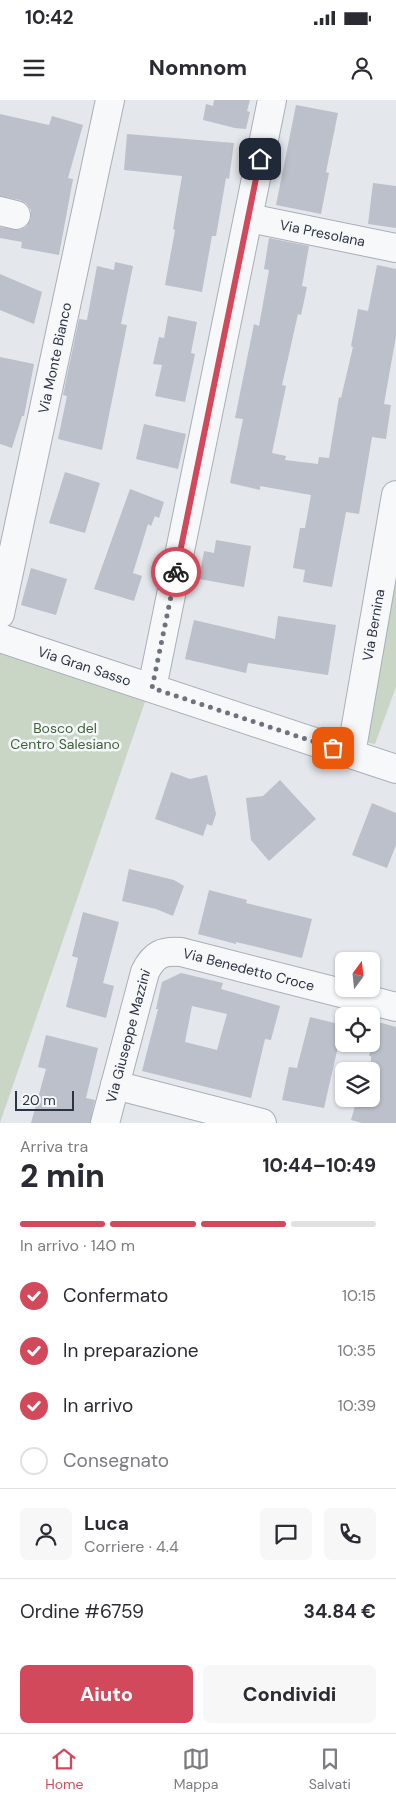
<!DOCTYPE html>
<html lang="it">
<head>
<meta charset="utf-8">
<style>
	:root { --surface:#fff; --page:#f7f7f7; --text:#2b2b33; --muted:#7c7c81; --line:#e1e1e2; --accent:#d1495b }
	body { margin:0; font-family:"DM Sans",sans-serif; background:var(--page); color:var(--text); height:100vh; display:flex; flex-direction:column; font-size:19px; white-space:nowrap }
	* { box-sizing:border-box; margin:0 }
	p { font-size:16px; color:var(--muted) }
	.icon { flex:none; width:28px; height:28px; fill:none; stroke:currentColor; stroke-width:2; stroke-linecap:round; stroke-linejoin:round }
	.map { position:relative; height:1023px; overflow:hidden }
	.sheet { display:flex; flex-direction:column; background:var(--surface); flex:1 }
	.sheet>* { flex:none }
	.needle { width:32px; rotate:15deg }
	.tools { position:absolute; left:335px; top:852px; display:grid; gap:10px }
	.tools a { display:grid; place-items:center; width:45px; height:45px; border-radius:8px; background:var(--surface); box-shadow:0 1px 4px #0004; font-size:25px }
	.scale { position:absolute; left:15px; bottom:12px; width:59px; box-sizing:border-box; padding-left:5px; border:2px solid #2b3445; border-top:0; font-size:14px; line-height:18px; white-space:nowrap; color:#2b3445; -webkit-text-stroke:4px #f4f6f9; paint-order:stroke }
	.pin { position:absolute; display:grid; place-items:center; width:42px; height:42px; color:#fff; margin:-21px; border-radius:10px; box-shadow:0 2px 8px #0006 }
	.courier { position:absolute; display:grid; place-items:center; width:50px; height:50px; margin:-25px; border:4px solid #d1495b; border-radius:50%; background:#fff; color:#222; box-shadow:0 1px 6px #0007 }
	.headline em { font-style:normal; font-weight:800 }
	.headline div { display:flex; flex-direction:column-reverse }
	.headline { display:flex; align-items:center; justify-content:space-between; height:85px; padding:0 20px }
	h1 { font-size:32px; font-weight:800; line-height:38px }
	.bar { display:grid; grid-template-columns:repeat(4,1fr); gap:8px 5px; align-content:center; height:60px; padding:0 20px }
	.bar i { height:6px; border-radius:4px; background:var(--line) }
	.bar .active { background:var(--accent) }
	.bar p { grid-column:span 4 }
	.line { display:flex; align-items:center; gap:12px; padding:0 20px; border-top:1px solid var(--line) }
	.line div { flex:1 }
	.round { display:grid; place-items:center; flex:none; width:52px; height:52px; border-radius:8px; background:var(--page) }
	ol { padding:0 20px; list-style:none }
	li { display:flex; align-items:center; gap:15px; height:55px }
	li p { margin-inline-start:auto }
	li .icon { padding:5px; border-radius:50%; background:var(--accent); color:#fff; stroke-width:4 }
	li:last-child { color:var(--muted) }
	li i { width:28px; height:28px; border:2px solid var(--line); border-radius:50% }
	.primary-button { display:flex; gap:10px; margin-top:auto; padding:10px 20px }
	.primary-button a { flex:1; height:58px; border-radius:8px; background:var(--accent); color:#fff; font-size:20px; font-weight:800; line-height:58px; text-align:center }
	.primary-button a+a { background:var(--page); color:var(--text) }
	.status { display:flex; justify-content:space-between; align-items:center; height:35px; padding:0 25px; background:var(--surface); direction:ltr }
	.status svg { height:14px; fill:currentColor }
	header { display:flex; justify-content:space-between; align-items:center; height:65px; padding:0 20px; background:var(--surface); font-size:22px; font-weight:800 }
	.dock { display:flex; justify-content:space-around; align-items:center; height:70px; border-top:1px solid var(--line); background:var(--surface); font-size:14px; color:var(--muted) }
	.dock a { display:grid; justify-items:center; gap:2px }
	.dock .active { color:var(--accent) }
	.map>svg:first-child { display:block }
	.green { fill:#c9d6c5 }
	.building { fill:#bbc0ca; fill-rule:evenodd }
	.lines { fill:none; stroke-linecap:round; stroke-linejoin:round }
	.minor-casing { stroke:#a9aeb7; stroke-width:30 }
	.minor { stroke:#f7f8fa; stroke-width:28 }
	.done { stroke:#6c737f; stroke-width:5; stroke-dasharray:0 9 }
	.route { stroke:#d1495b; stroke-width:6 }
	.labels { text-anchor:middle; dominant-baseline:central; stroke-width:5; stroke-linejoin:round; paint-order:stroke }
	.street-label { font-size:14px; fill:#2b3445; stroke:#f4f6f9 }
	.park-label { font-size:14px; fill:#3f6138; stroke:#f4f6f9 }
</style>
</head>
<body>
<div class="status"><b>10:42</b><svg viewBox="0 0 49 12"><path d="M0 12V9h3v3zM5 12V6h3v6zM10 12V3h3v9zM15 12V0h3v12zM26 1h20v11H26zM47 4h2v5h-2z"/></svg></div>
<header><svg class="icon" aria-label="menu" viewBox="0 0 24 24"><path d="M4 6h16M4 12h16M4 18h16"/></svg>Nomnom<svg class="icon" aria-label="person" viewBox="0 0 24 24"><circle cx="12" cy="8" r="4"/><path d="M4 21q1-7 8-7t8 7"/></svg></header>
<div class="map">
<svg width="396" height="1023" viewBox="0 0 396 1023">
	<rect width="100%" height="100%" fill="#e4e7ec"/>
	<!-- green -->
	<path class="green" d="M396 464V587L375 644 369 643 366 639Z
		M0 546 147 596 0 1023Z"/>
	<!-- building -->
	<path class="building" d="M214 0H250L247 11 250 12 246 29 235 28 203 20 206 4 213 6Z
		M296 5 338 13 326 72 329 73 321 114 276 105Z
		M0 14 49 25 52 16 83 25 68 78 73 79 59 155 21 148 22 142 0 138V127L20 130 27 126 31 118V110L26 103 20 100 0 96Z
		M127 34 234 43 229 79 226 78 216 136H212L202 192 165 185 175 130 173 129 182 76 124 70Z
		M373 83 396 86V128L368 124Z
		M269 138 309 146 302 186 307 187 301 215 298 214 282 285 286 286 272 353 286 356 285 360 318 364 319 357 329 358 339 297 341 298 353 247 351 246 358 209 368 211 377 165 396 169V236L384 304 391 305 386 339 372 337 359 414 346 412 332 487 303 482 305 470 293 468 300 428H305L311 395 260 386V390L230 383 243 319 235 318 254 224 259 226 269 170 264 169Z
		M115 162 133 166 121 224 127 225 102 350 58 339 67 296 63 295 79 219 87 220 97 166 114 170Z
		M0 174 42 192 34 224 0 210Z
		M168 216 197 222 191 253 195 254 185 302 155 296 162 265 153 264 159 237 164 238Z
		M0 257 34 264 24 316H22L12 348 0 344Z
		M144 324 186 334 178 369 136 359Z
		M65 372 100 383 85 433 49 423Z
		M130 389 164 402 159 418 155 416 151 426 148 424 133 473 142 476 134 501 94 489Z
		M216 440 251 446 244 487 199 479 204 451 214 453Z
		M31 468 67 479 56 515 21 505Z
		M278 516 336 525 328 575 248 563 246 573 185 559 194 520 275 539Z
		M171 672 190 679 207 675 216 714 212 726 207 724 203 736 155 719Z
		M280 680 316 719 269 761 251 740 246 698 263 696Z
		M372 703 396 713V745L387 768 352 755Z
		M129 769 174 780 184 786 173 816 156 809 122 801Z
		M209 790 247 800 246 803 312 819 302 858 236 842V844L198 834Z
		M83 812 119 822 103 883 114 886 106 918 66 907 78 858 72 856Z
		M181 873 223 883 221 889 280 906 271 940 265 939 251 998 142 971 158 909H156L162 882ZM192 906 227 914 217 950 185 942Z
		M310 917 343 925 324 1008 282 1000 289 967 297 968Z
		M378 922 396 927V1023H362L351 1020 357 999H371V956H369Z
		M46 935 98 948 86 998 95 1000 90 1023H31L46 969 38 967Z"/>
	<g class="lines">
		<!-- minor casing -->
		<g class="minor-casing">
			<g id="minor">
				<path d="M0 111 16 115"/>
				<path id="s1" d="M249 118 396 148"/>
				<path id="s2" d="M0 514 110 0"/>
				<path id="s3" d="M0 538 396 669"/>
				<path d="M152 588 272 0"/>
				<path id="s4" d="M351 654 396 395"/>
				<path d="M115 985 262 1023"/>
				<path id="s5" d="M105 1023 145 872C154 854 162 851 181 852L396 907"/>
			</g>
		</g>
		<!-- minor -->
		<use href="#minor" class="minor"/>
	</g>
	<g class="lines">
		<!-- done -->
		<path class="done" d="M176 472 152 588 333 648"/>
		<!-- route -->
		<path class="route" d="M176 472 260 59"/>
	</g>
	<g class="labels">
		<!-- street labels -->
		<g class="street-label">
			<text stroke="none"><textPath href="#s1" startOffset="75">Via Presolana</textPath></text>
			<text stroke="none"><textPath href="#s2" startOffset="262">Via Monte Bianco</textPath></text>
			<text stroke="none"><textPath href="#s4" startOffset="131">Via Bernina</textPath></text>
			<text stroke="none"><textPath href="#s3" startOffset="89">Via Gran Sasso</textPath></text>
			<text stroke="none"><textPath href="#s5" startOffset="271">Via Benedetto Croce</textPath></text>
			<text stroke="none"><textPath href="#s5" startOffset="90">Via Giuseppe Mazzini</textPath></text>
		</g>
		<!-- park labels -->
		<g class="park-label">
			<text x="65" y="628">Bosco del<tspan x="65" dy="16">Centro Salesiano</tspan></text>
		</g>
	</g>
</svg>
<div class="tools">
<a><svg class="needle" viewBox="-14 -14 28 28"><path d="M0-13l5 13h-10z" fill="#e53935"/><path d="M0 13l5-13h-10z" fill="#7c7c81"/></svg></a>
<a><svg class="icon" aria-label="locate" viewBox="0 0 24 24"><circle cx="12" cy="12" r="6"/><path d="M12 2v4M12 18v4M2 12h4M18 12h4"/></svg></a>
<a><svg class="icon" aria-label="layers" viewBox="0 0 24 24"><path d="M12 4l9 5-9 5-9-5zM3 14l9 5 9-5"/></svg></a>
</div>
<div class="scale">20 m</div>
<div class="pin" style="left:333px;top:648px;background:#ea580c"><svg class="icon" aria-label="bag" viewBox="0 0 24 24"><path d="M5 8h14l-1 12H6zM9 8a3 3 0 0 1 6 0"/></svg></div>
<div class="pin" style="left:260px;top:59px;background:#1f2937"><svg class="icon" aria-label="home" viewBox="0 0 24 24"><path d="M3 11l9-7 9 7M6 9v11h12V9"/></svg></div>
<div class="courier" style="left:176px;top:472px"><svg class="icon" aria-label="bike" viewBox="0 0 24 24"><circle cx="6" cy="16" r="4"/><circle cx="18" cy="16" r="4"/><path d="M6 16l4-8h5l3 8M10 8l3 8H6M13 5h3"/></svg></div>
</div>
<section class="sheet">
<div class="headline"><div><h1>2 min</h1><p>Arriva tra</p></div><em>10:44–10:49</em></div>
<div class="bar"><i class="active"></i><i class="active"></i><i class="active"></i><i></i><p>In arrivo · 140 m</p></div>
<ol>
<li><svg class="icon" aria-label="check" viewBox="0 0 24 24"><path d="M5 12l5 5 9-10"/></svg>Confermato<p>10:15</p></li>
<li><svg class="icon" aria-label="check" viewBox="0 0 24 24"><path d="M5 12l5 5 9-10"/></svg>In preparazione<p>10:35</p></li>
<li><svg class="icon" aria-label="check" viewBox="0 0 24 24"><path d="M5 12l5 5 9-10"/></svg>In arrivo<p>10:39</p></li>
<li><i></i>Consegnato</li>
</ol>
<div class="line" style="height:90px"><a class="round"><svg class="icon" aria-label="person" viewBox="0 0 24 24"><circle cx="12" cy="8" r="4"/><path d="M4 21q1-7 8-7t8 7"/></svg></a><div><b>Luca</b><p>Corriere · 4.4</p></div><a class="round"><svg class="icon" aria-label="chat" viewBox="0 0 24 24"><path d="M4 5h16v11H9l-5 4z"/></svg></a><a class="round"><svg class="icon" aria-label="phone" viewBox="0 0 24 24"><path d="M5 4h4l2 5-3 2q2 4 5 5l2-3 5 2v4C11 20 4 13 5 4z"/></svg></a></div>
<div class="line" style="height:65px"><div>Ordine #6759</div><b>34.84 €</b></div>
<div class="primary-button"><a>Aiuto</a><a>Condividi</a></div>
</section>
<nav class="dock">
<a class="active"><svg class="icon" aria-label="home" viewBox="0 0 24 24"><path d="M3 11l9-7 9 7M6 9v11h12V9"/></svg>Home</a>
<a><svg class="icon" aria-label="map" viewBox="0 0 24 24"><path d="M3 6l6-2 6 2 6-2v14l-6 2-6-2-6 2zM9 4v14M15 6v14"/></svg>Mappa</a>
<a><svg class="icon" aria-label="saved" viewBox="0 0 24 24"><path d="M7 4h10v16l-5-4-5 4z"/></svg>Salvati</a>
</nav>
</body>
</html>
